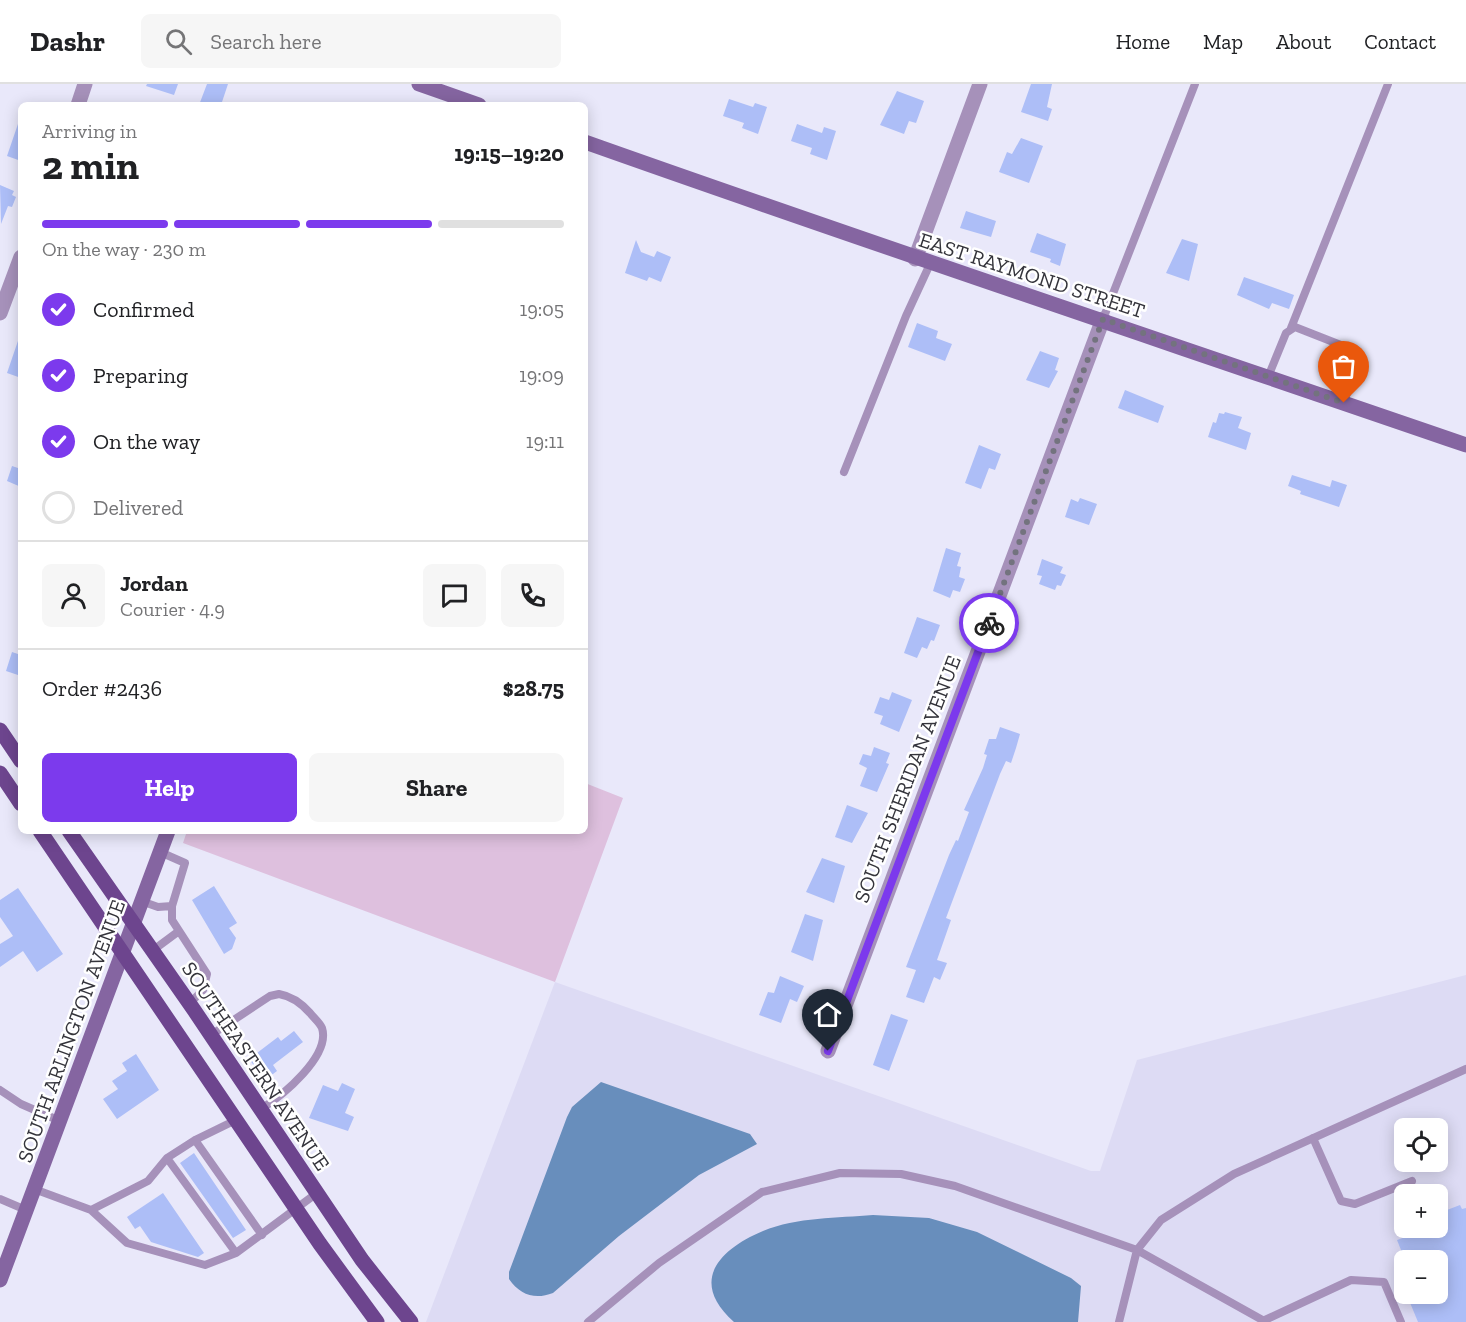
<!DOCTYPE html>
<html lang="en">
<head>
<meta charset="utf-8">
<style>
	:root { --surface:#fff; --page:#f6f6f6; --text:#202124; --muted:#757577; --line:#e0e0e0; --accent:#7c3aed }
	body { margin:0; font-family:"Zilla Slab",serif; background:var(--page); color:var(--text); height:100vh; display:flex; flex-direction:column; font-size:22px; white-space:nowrap }
	* { box-sizing:border-box; margin:0 }
	p { font-size:20px; color:var(--muted) }
	.icon { flex:none; width:33px; height:33px; fill:none; stroke:currentColor; stroke-width:2; stroke-linecap:round; stroke-linejoin:round }
	.map { position:relative; flex:1; overflow:hidden }
	.details { position:absolute; left:18px; top:18px; width:570px; height:732px; display:flex; flex-direction:column; background:var(--surface); border-radius:9px; box-shadow:0 3px 15px #0003 }
	.details>* { flex:none }
	.tools { position:absolute; left:1394px; top:1034px; display:grid; gap:12px }
	.tools a { display:grid; place-items:center; width:54px; height:54px; border-radius:9px; background:var(--surface); box-shadow:0 3px 15px #0003; font-size:30px }
	.pin { position:absolute; display:grid; place-items:center; width:51px; height:51px; color:#fff; margin:-62px -26px; border-radius:50% 50% 50% 0; rotate:-45deg; box-shadow:0 0 6px #0007 }
	.pin .icon { rotate:45deg }
	.courier { position:absolute; display:grid; place-items:center; width:60px; height:60px; margin:-30px; border:4px solid #7c3aed; border-radius:50%; background:#fff; color:#222; box-shadow:0 2px 8px #0007 }
	.overview em { font-style:normal; font-weight:700 }
	.overview div { display:flex; flex-direction:column-reverse }
	.overview { display:flex; align-items:center; justify-content:space-between; height:102px; padding:0 24px }
	h1 { font-size:39px; font-weight:700; line-height:45px }
	.bar { display:grid; grid-template-columns:repeat(4,1fr); gap:9px 6px; align-content:center; height:72px; padding:0 24px }
	.bar i { height:8px; border-radius:4px; background:var(--line) }
	.bar .on { background:var(--accent) }
	.bar p { grid-column:span 4 }
	.line { display:flex; align-items:center; gap:15px; padding:0 24px; border-top:2px solid var(--line) }
	.line div { flex:1 }
	.round { display:grid; place-items:center; flex:none; width:63px; height:63px; border-radius:9px; background:var(--page) }
	ol { padding:0 24px; list-style:none }
	li { display:flex; align-items:center; gap:18px; height:66px }
	li p { margin-inline-start:auto }
	li .icon { padding:6px; border-radius:50%; background:var(--accent); color:#fff; stroke-width:4 }
	li:last-child { color:var(--muted) }
	li i { width:33px; height:33px; border:3px solid var(--line); border-radius:50% }
	.action { display:flex; gap:12px; margin-top:auto; padding:12px 24px }
	.action a { flex:1; height:69px; border-radius:9px; background:var(--accent); color:#fff; font-size:24px; font-weight:700; line-height:69px; text-align:center }
	.action a+a { background:var(--page); color:var(--text) }
	header { display:flex; align-items:center; gap:36px; box-sizing:border-box; height:84px; padding:0 30px; background:var(--surface); border-bottom:2px solid var(--line) }
	header strong { font-size:28px }
	nav { display:flex; gap:33px; margin-inline-start:auto; font-size:21px }
	.search { width:420px; height:54px; background:var(--page); display:flex; align-items:center; gap:15px; box-sizing:border-box; padding:0 21px; border-radius:9px; color:var(--muted); font-size:22px }
	.map>svg:first-child { display:block }
	.built { fill:#dddbf4; fill-rule:evenodd }
	.green { fill:#dec0de }
	.water { fill:#688ebc }
	.building { fill:#adbef7 }
	.lines { fill:none; stroke-linecap:round; stroke-linejoin:round }
	.service { stroke:#a691ba; stroke-width:8 }
	.minor { stroke:#a691ba; stroke-width:15 }
	.secondary { stroke:#8565a1; stroke-width:15 }
	.primary { stroke:#6d458e; stroke-width:15 }
	.done { stroke:#73737e; stroke-width:6; stroke-dasharray:0 10.8 }
	.route { stroke:#7c3aed; stroke-width:8 }
	.labels { text-anchor:middle; dominant-baseline:central; stroke-width:5; stroke-linejoin:round; paint-order:stroke }
	.street-label { font-size:21px; fill:#34343b; stroke:#fff }
</style>
</head>
<body>
<header>
<strong>Dashr</strong>
<div class="search"><svg class="icon" aria-label="search" viewBox="0 0 24 24"><circle cx="10" cy="10" r="6"/><path d="M15 15l6 6"/></svg>Search here</div>
<nav><a>Home</a><a>Map</a><a>About</a><a>Contact</a></nav>
</header>
<div class="map">
<svg width="1466" height="1238" viewBox="0 0 1466 1238">
	<rect width="100%" height="100%" fill="#e9e8fa"/>
	<!-- built -->
	<path class="built" d="M1466 891V1238H426L555 898 1091 1087H1100L1137 976ZM1404 1044H1437V1077H1404ZM1404 1110H1437V1143H1404ZM1404 1176H1437V1209H1404Z"/>
	<!-- green -->
	<path class="green" d="M585 699 623 714 555 898 183 759 187 747H585Z"/>
	<!-- water -->
	<path class="water" d="M601 998 750 1050 757 1060 699 1091 619 1152 553 1209C535 1216 520 1211 509 1195V1188L567 1033 572 1023Z
		M873 1131 929 1134 977 1148 1071 1194 1081 1202 1078 1238H734C689 1198 718 1166 763 1147 797 1133 838 1134 873 1131Z"/>
	<!-- building -->
	<path class="building" d="M147 0H178L174 11 146 2Z
		M207 0H228L221 21H199Z
		M1031 0H1052L1047 23 1052 25 1048 37 1021 28Z
		M897 7 924 17 916 39 909 37 904 50 880 41Z
		M729 15 753 23 755 19 767 23 758 50 742 44 744 39 723 32Z
		M19 37H21V77L7 72Z
		M797 40 822 49 824 43 836 47 827 76 810 70 812 64 791 57Z
		M1021 54 1043 62 1029 99 999 88 1007 68 1012 70Z
		M0 101 14 107 12 111 16 113 12 123 8 122 1 140Z
		M966 127 996 137 991 153 960 144Z
		M1037 149 1066 160 1060 182 1050 178 1051 175 1030 168Z
		M1182 155 1198 160 1189 197 1166 189Z
		M636 156 641 168 654 173 657 167 671 173 661 198 649 193 647 197 625 189Z
		M1244 193 1294 211 1289 225 1272 219 1269 225 1237 211Z
		M917 239 938 247 936 254 952 260 945 277 908 263Z
		M20 251 21 252V294L7 289Z
		M1040 267 1059 274 1055 286 1058 287 1049 304 1026 296Z
		M1125 306 1164 322 1158 339 1118 324Z
		M1225 328 1242 333 1238 344 1251 349 1246 366 1208 353 1213 338 1216 339 1219 329 1224 330Z
		M979 361 1001 370 995 386 989 384 981 405 965 399Z
		M12 382 21 385V403L7 397Z
		M1292 391 1330 403 1332 396 1347 401 1339 423 1300 410 1301 407 1288 402Z
		M1080 414 1097 420 1089 441 1065 433 1071 415 1078 418Z
		M946 464 961 469 957 482 961 483 959 493 965 495 960 508 953 506 950 514 933 507Z
		M1042 475 1063 483 1060 489 1066 491 1061 502 1057 501 1055 506 1039 500 1042 492 1037 491Z
		M917 533 940 541 934 557 931 556 927 565 922 563 917 574 904 569Z
		M12 568 21 571V592L6 587Z
		M892 608 912 616 899 648 880 640 883 632 874 629 880 613 889 616Z
		M1000 643 1020 650 1016 664 1011 679 1006 677 1000 690 946 834 951 836 937 876 947 879 940 896 934 893 924 919 906 913 916 886 906 883 949 771 956 756 958 757 969 728 964 726 983 684 987 671 984 670 989 655H996Z
		M874 663 890 669 886 679 889 680 877 708 860 702 867 684 859 680 863 670 871 672Z
		M847 721 868 729 852 759 835 753Z
		M822 774 845 782 834 819 806 808Z
		M214 802 237 839 229 844 236 854 232 865 224 870 192 816Z
		M18 804 63 870 37 888 23 867 0 883V860L13 852 0 833V816Z
		M805 830 823 836 813 877 791 868Z
		M780 892 804 902 797 918 790 915 781 939 759 931 768 908 774 909Z
		M891 930 908 936 889 987 873 981Z
		M294 947 303 958 273 981 277 987 265 996 249 975 278 953 281 957Z
		M136 970 159 1006 117 1035 103 1015 118 1005 112 997 127 987 122 979Z
		M342 999 355 1005 345 1029 354 1033 348 1047 309 1034 323 1001 338 1007Z
		M194 1069 246 1146 233 1154 180 1079Z
		M1437 1104 1447 1126 1460 1121 1462 1125 1466 1124V1238H1418L1406 1209H1437V1176H1405L1397 1156 1408 1152 1404 1143H1437Z
		M163 1109 204 1169 198 1173 151 1158 140 1142 135 1145 127 1133Z"/>
	<g class="lines">
		<!-- service -->
		<path class="service" d="M1103 235 1195 0
			M1291 244 1388 0
			M1268 293 1286 249 1295 243 1351 265 1357 271 1353 296 1343 319
			M844 388 906 232 930 180
			M160 768 185 779 172 822V836L207 890 203 906 190 919
			M141 817 158 823 172 822
			M152 867 179 847
			M211 951 270 912 279 910C291 912 302 920 310 929 314 934 320 939 322 944 331 972 282 1012 261 1025
			M0 1006 21 1020 60 1037
			M236 1036 195 1056 167 1074 236 1169 317 1109
			M1313 1054 1341 1117 1355 1120 1412 1097
			M195 1056 262 1151
			M34 1105 91 1126 127 1159 205 1181 236 1169
			M0 1115 26 1126
			M91 1126 148 1097 167 1074
			M1265 1236 1351 1196 1384 1198 1401 1238
			M588 1238 659 1179 762 1108 840 1089 901 1090 955 1102 1137 1166 1266 1238
			M1119 1238 1137 1166 1161 1136 1234 1090 1466 985"/>
		<!-- minor -->
		<path class="minor" d="M78 21 85 0
			M915 175 980 0
			M0 229 21 173
			M828 967 1103 235"/>
		<!-- secondary -->
		<path class="secondary" d="M419 0 479 21
			M585 58C878 162 1172 260 1466 361
			M0 1196 168 747"/>
		<!-- primary -->
		<path class="primary" d="M0 646 21 677
			M0 689 21 720
			M40 747 320 1160 377 1238
			M69 747 194 926 362 1176 411 1238"/>
	</g>
	<g class="lines">
		<!-- done -->
		<path class="done" d="M989 539 1103 235 1344 319"/>
		<!-- route -->
		<path class="route" d="M828 967 989 539"/>
	</g>
	<g class="labels">
		<!-- street labels -->
		<g class="street-label">
			<text transform="translate(1032 191) rotate(18)">EAST RAYMOND STREET</text>
			<text transform="translate(907 695) rotate(-69)">SOUTH SHERIDAN AVENUE</text>
			<text transform="translate(71 947) rotate(-70)">SOUTH ARLINGTON AVENUE</text>
			<text transform="translate(256 982) rotate(56)">SOUTHEASTERN AVENUE</text>
		</g>
	</g>
</svg>
<div class="tools">
<a><svg class="icon" aria-label="locate" viewBox="0 0 24 24"><circle cx="12" cy="12" r="6"/><path d="M12 2v4M12 18v4M2 12h4M18 12h4"/></svg></a>
<a>+</a>
<a>−</a>
</div>
<div class="pin" style="left:1344px;top:319px;background:#ea580c"><svg class="icon" aria-label="bag" viewBox="0 0 24 24"><path d="M5 8h14l-1 12H6zM9 8a3 3 0 0 1 6 0"/></svg></div>
<div class="pin" style="left:828px;top:967px;background:#1f2937"><svg class="icon" aria-label="home" viewBox="0 0 24 24"><path d="M3 11l9-7 9 7M6 9v11h12V9"/></svg></div>
<div class="courier" style="left:989px;top:539px"><svg class="icon" aria-label="bike" viewBox="0 0 24 24"><circle cx="6" cy="16" r="4"/><circle cx="18" cy="16" r="4"/><path d="M6 16l4-8h5l3 8M10 8l3 8H6M13 5h3"/></svg></div>
<section class="details">
<div class="overview"><div><h1>2 min</h1><p>Arriving in</p></div><em>19:15–19:20</em></div>
<div class="bar"><i class="on"></i><i class="on"></i><i class="on"></i><i></i><p>On the way · 230 m</p></div>
<ol>
<li><svg class="icon" aria-label="check" viewBox="0 0 24 24"><path d="M5 12l5 5 9-10"/></svg>Confirmed<p>19:05</p></li>
<li><svg class="icon" aria-label="check" viewBox="0 0 24 24"><path d="M5 12l5 5 9-10"/></svg>Preparing<p>19:09</p></li>
<li><svg class="icon" aria-label="check" viewBox="0 0 24 24"><path d="M5 12l5 5 9-10"/></svg>On the way<p>19:11</p></li>
<li><i></i>Delivered</li>
</ol>
<div class="line" style="height:108px"><a class="round"><svg class="icon" aria-label="person" viewBox="0 0 24 24"><circle cx="12" cy="8" r="4"/><path d="M4 21q1-7 8-7t8 7"/></svg></a><div><b>Jordan</b><p>Courier · 4.9</p></div><a class="round"><svg class="icon" aria-label="chat" viewBox="0 0 24 24"><path d="M4 5h16v11H9l-5 4z"/></svg></a><a class="round"><svg class="icon" aria-label="phone" viewBox="0 0 24 24"><path d="M5 4h4l2 5-3 2q2 4 5 5l2-3 5 2v4C11 20 4 13 5 4z"/></svg></a></div>
<div class="line" style="height:78px"><div>Order #2436</div><b>$28.75</b></div>
<div class="action"><a>Help</a><a>Share</a></div>
</section>
</div>
</body>
</html>
